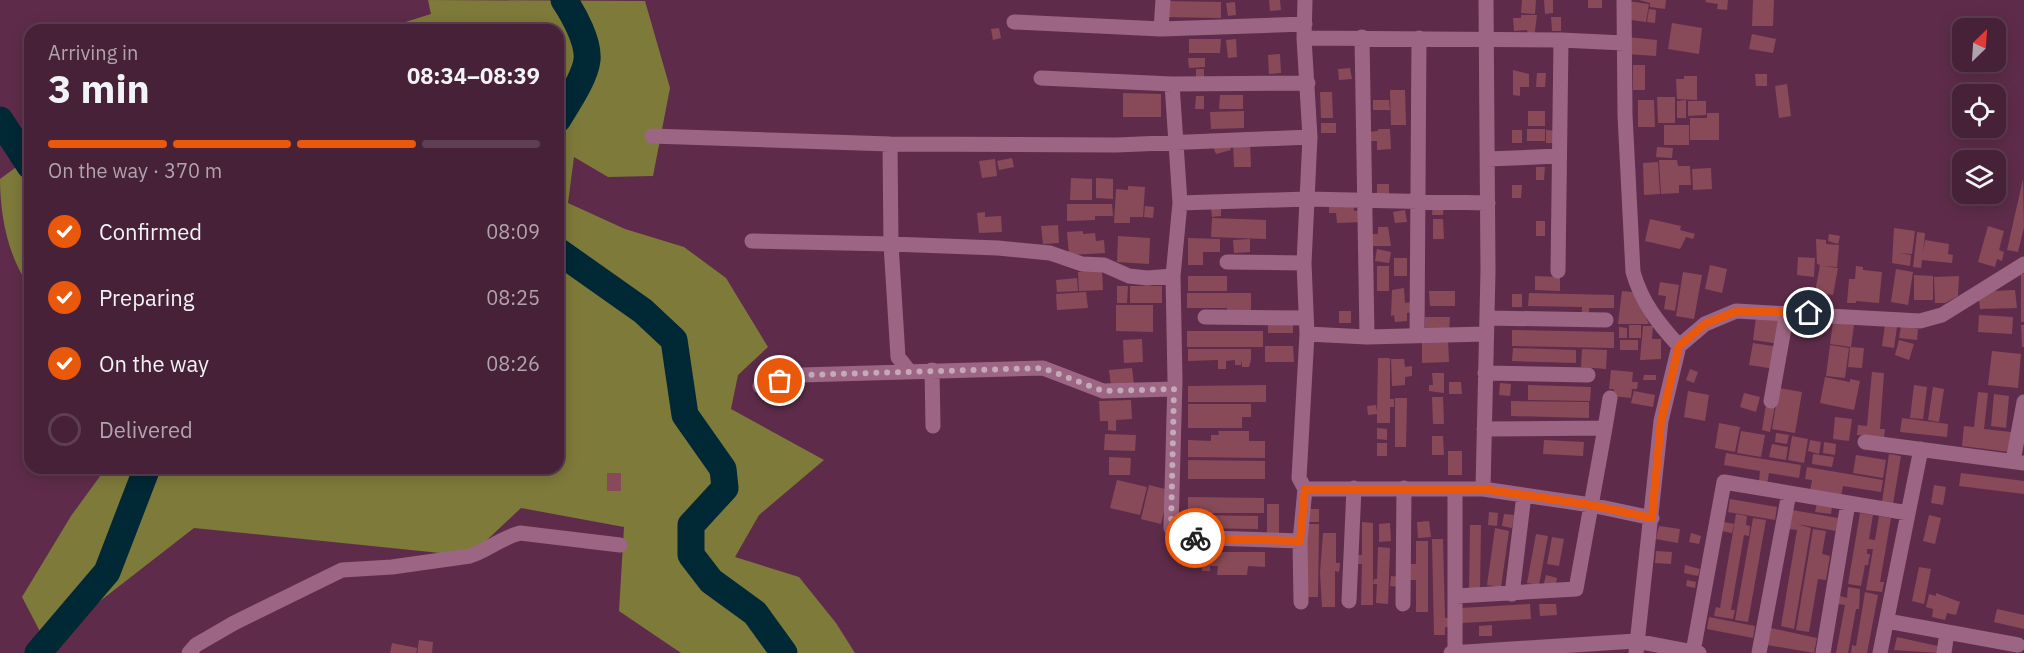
<!DOCTYPE html>
<html lang="en">
<head>
<meta charset="utf-8">
<style>
	:root { --surface:#462138; --page:#502e43; --text:#f1f3f6; --muted:#b0a3ae; --line:#5e3e53; --accent:#ea580c }
	body { margin:0; font-family:"IBM Plex Sans",sans-serif; background:var(--page); color:var(--text); height:100vh; display:flex; flex-direction:column; font-size:22px; white-space:nowrap }
	* { box-sizing:border-box; margin:0 }
	p { font-size:20px; color:var(--muted) }
	.icon { flex:none; width:33px; height:33px; fill:none; stroke:currentColor; stroke-width:2; stroke-linecap:round; stroke-linejoin:round }
	.map { position:relative; flex:1; overflow:hidden }
	.sheet { position:absolute; left:24px; top:24px; width:540px; height:450px; display:flex; flex-direction:column; background:var(--surface); border-radius:18px; box-shadow:0 3px 15px #0003,0 0 0 2px var(--line) }
	.sheet>* { flex:none }
	.needle { width:39px; rotate:25deg }
	.controls { position:absolute; left:1952px; top:18px; display:grid; gap:12px }
	.controls a { display:grid; place-items:center; width:54px; height:54px; border-radius:12px; background:var(--surface); box-shadow:0 3px 15px #0003,0 0 0 2px var(--line); font-size:30px }
	.pin { position:absolute; display:grid; place-items:center; width:51px; height:51px; color:#fff; margin:-26px; border:3px solid #fff; border-radius:50%; box-shadow:0 2px 6px #0007 }
	.courier { position:absolute; display:grid; place-items:center; width:60px; height:60px; margin:-30px; border:4px solid #ea580c; border-radius:50%; background:#fff; color:#222; box-shadow:0 2px 8px #0007 }
	.overview em { font-style:normal; font-weight:800 }
	.overview div { display:flex; flex-direction:column-reverse }
	.overview { display:flex; align-items:center; justify-content:space-between; height:102px; padding:0 24px }
	h1 { font-size:39px; font-weight:800; line-height:45px }
	.bar { display:grid; grid-template-columns:repeat(4,1fr); gap:9px 6px; align-content:center; height:72px; padding:0 24px }
	.bar i { height:8px; border-radius:4px; background:var(--line) }
	.bar .selected { background:var(--accent) }
	.bar p { grid-column:span 4 }
	ol { padding:0 24px; list-style:none }
	li { display:flex; align-items:center; gap:18px; height:66px }
	li p { margin-inline-start:auto }
	li .icon { padding:6px; border-radius:50%; background:var(--accent); color:#fff; stroke-width:4 }
	li:last-child { color:var(--muted) }
	li i { width:33px; height:33px; border:3px solid var(--line); border-radius:50% }
	.map>svg:first-child { display:block }
	.forest { fill:#7e7a3a }
	.lines { fill:none; stroke-linecap:round; stroke-linejoin:round }
	.river { stroke:#002835; stroke-width:27 }
	.building { fill:#884a59 }
	.minor { stroke:#9d6584; stroke-width:15 }
	.done { stroke:#c4aab9; stroke-width:6; stroke-dasharray:0 10.8 }
	.route { stroke:#ea580c; stroke-width:8 }
</style>
</head>
<body>
<div class="map">
<svg width="2024" height="653" viewBox="0 0 2024 653">
	<rect width="100%" height="100%" fill="#5e2c4a"/>
	<!-- forest -->
	<path class="forest" d="M428 0 645 1 670 88 653 176 608 177 574 157 568 203 625 229 684 247 726 278 768 347 738 375 731 409 824 460 759 515 735 557 799 577 836 623 855 653H681L619 611 624 527 521 508 470 556 194 528 46 643 22 597 71 516 106 468H558V30H380L431 14Z
		M30 157V287C8 258 0 215 0 179Z"/>
	<g class="lines">
		<!-- river -->
		<path class="river" d="M558 119C567 104 585 78 587 60 589 42 574 15 564 0
			M0 120 30 166
			M558 251 643 311 674 340 685 415 723 469 725 488 691 525V555L711 581 755 613 784 653
			M38 653 107 572 147 468"/>
	</g>
	<!-- building -->
	<path class="building" d="M1269 0H1280L1281 10 1270 11Z
		M1522 0H1536L1535 14 1521 13Z
		M1544 0H1553V13L1545 14Z
		M1588 0H1602V8H1588Z
		M1639 0H1666L1665 9 1650 7V3Z
		M1706 0H1728L1727 10 1717 9 1718 4 1705 2Z
		M1753 0H1774L1773 26H1752Z
		M1166 1 1221 2V18L1166 17Z
		M1627 1 1649 4 1646 22 1624 19Z
		M1235 2 1236 15 1228 16 1226 3Z
		M1649 9 1656 10 1655 23 1647 22Z
		M1521 15H1537L1534 39H1528L1527 30 1514 31 1513 18H1521Z
		M1551 17H1561V31H1552Z
		M1672 23 1702 28 1699 54 1668 49Z
		M999 28 1001 38 993 40 991 29Z
		M1752 34 1776 39 1773 53 1749 49Z
		M1627 37 1657 40 1656 56 1626 54Z
		M1189 39H1221L1220 53H1189Z
		M1236 39 1237 57 1228 58 1226 40Z
		M1280 54 1281 73 1269 74 1268 55Z
		M1188 58H1205V67L1189 68Z
		M1633 65H1645V90H1633Z
		M1350 68 1352 79 1339 80 1338 69Z
		M1196 69H1204V81H1196Z
		M1513 70 1529 74V87H1520V96L1513 95Z
		M1537 73H1546L1545 87H1536Z
		M1755 74H1767V86H1756Z
		M1684 76H1697V100L1677 99 1676 79H1684Z
		M1787 84 1791 116 1779 118 1775 86Z
		M1390 90H1405L1406 125H1391Z
		M1320 92H1332L1333 118H1321Z
		M1123 93 1161 94V117H1123Z
		M1220 95H1243V109H1219Z
		M1196 96H1204V109H1195Z
		M1657 97H1675V123H1658Z
		M1373 100H1389L1390 110H1373Z
		M1638 100H1654L1655 127H1638Z
		M1686 100V118H1677V101Z
		M1688 101H1706V115L1688 116Z
		M1244 111V128L1211 129 1210 112Z
		M1528 111H1545V126H1528Z
		M1707 113H1719V140H1690V118H1707Z
		M1321 123H1336V133H1321Z
		M1664 125H1689V145H1664Z
		M1378 129H1390L1391 149 1377 150V141H1369L1368 132 1378 131Z
		M1527 129H1545V141H1527Z
		M1512 130H1522V143H1512Z
		M1546 130 1557 131V143H1546Z
		M1229 142 1231 150 1216 154 1213 147Z
		M1250 142 1251 167H1234L1233 143Z
		M1657 147 1673 148 1672 158 1656 157Z
		M1012 158 1014 167 999 170 997 161Z
		M995 159 997 176 982 178 979 161Z
		M1659 160H1677L1678 166H1690L1691 185H1679V193L1661 194Z
		M1658 162 1660 194 1644 195 1643 163Z
		M1536 167H1545L1544 180H1536Z
		M1711 168 1712 189 1693 190 1692 169Z
		M1071 178 1092 179V200H1070Z
		M1096 178 1113 179V199L1096 198Z
		M2023 179 2024 227 2018 252 2007 250Z
		M1377 184H1389V196H1377Z
		M1512 185H1522L1521 198H1512Z
		M1128 186 1145 187 1143 217H1130V223H1114L1116 189 1128 190Z
		M1354 203V211L1362 210V222L1337 223 1336 213H1329V206Z
		M1433 203 1444 204 1443 215H1432Z
		M1067 204H1112L1113 216H1095V220L1067 221Z
		M1145 206 1154 207 1153 218 1144 217Z
		M1211 209H1221V216L1212 217Z
		M1405 210 1407 222 1395 223 1393 212Z
		M985 212V217L1001 216 1002 232 979 233 977 213Z
		M1212 218 1266 220V239L1211 237Z
		M1433 219H1443L1444 239H1433Z
		M1650 219 1681 226 1680 230 1695 234 1693 239 1686 237 1680 249 1645 241Z
		M1536 221H1545V236H1536Z
		M1058 225 1059 243 1043 244 1041 226Z
		M1988 226 2004 231 1999 250 2004 252 2002 261 1997 259 1995 267 1978 262Z
		M1378 227H1388L1391 246H1367V234H1378Z
		M1894 228 1915 231 1912 254 1899 253 1911 255 1910 266 1892 263Z
		M1083 231V234L1095 233 1096 241 1104 240 1105 253 1069 255 1067 232Z
		M1917 232 1925 233 1923 254 1925 240 1949 244 1948 254 1953 255 1952 263 1922 260 1921 268 1913 267Z
		M1829 234 1840 236 1838 244 1828 241Z
		M1118 236 1150 238 1149 264 1117 262Z
		M1188 238 1220 239V252H1203V265H1188Z
		M1250 239V252L1234 253 1233 240Z
		M1816 239 1826 240V244L1839 245 1837 267 1822 266 1838 268 1833 295 1815 292 1820 265 1817 264Z
		M1377 249 1391 252 1389 263 1375 261Z
		M1798 257 1815 258 1814 277 1797 275Z
		M1394 258H1407V276H1394Z
		M1710 265 1727 269 1722 293 1705 289Z
		M1377 266H1389V291H1377Z
		M1856 266 1863 267V270L1882 272 1879 303 1856 301V303H1847L1849 279H1855Z
		M1896 269 1913 272 1908 305 1891 302Z
		M1102 270 1103 290 1079 291 1078 272Z
		M1683 272 1702 275 1694 319 1676 316Z
		M2021 274H2024V322H2021Z
		M1914 275 1933 276V300H1914Z
		M1188 276H1227V291H1188Z
		M1535 276 1560 277V291L1535 290Z
		M1959 276 1958 296 1945 303H1935L1934 277Z
		M1077 278 1078 291 1057 292 1056 280Z
		M1660 282 1679 285 1675 311 1664 309 1666 296 1658 295Z
		M1117 286H1128L1127 303H1117Z
		M1130 286H1162V303H1130Z
		M1404 288 1405 303 1412 302 1413 312 1407 313V321L1395 322 1394 315 1391 316 1392 290Z
		M2015 290 2017 308 1980 309 1979 299 1993 291Z
		M1429 291H1455V306H1430Z
		M1622 291 1634 292 1649 324H1618Z
		M1086 292 1088 308 1057 310 1056 294Z
		M1187 293H1251V314H1227V308H1187Z
		M1529 293 1614 295V308H1589V317H1582V307L1528 306Z
		M1512 294H1522V307H1512Z
		M1116 305H1153V332L1116 331Z
		M1339 311H1351V323H1339Z
		M1979 315 2013 317 2012 334 1978 332Z
		M1425 317H1450L1449 331 1425 330Z
		M1756 317 1783 321 1780 344 1753 340Z
		M1268 319H1293V333H1268Z
		M1833 322 1854 325 1851 347 1830 344Z
		M1629 325H1641V338H1629Z
		M1885 325 1897 327 1894 348 1882 346Z
		M2021 325H2024V347H2022Z
		M1643 326H1653L1652 339H1661V359L1640 360Z
		M1901 326 1918 329 1917 340 1899 338Z
		M1619 327 1627 328V338H1619Z
		M1512 330 1614 332V348L1512 346Z
		M1187 331H1263V347H1187Z
		M1142 339 1143 362 1124 363 1123 340Z
		M1448 339 1449 362 1422 363V340Z
		M1620 340H1638V350H1620Z
		M1899 340 1914 344 1909 360 1895 355Z
		M1753 343 1779 347 1775 369 1749 365Z
		M1830 345 1849 348 1845 378 1826 376Z
		M1265 346H1293L1294 362H1265Z
		M1850 347 1864 348 1862 368 1848 367Z
		M1513 348 1576 350V363L1512 361Z
		M1188 349H1251V360L1249 367H1242V360L1241 365H1235V360L1226 361V369H1218V360L1188 361Z
		M1582 349 1607 350 1606 369 1581 367Z
		M1992 351 2021 354 2018 388 1988 385Z
		M1378 358H1390V399H1394V407H1390V423H1377V414L1368 415 1367 406 1376 405 1377 412Z
		M1391 359H1404L1405 367 1412 366V376L1405 377V385L1392 386Z
		M1132 368 1134 384 1111 386 1109 370Z
		M1690 369 1698 372 1694 383 1686 380Z
		M1611 370 1633 372 1632 382H1638L1637 389H1632L1631 398 1613 396 1614 389H1609Z
		M1872 372 1884 373 1880 429H1885L1884 437 1857 435 1858 425 1867 426Z
		M1432 373H1444V393L1429 391V385H1433Z
		M1644 375H1656V380H1643Z
		M1825 377 1850 382V379L1860 381 1854 410 1820 403Z
		M1449 382H1461L1462 394H1449Z
		M1500 383 1511 384 1510 396 1499 395Z
		M1266 385V402H1188V386Z
		M1528 385 1591 387 1590 401 1528 400Z
		M1914 385 1927 387 1923 419 1910 418Z
		M1933 387 1944 389 1939 422 1928 420Z
		M1779 388 1802 392 1795 433 1772 429Z
		M1634 391 1655 395 1653 407 1631 403Z
		M1688 391 1709 395 1705 421 1684 417Z
		M1978 392 1988 393 1984 429 2011 432 2009 452 1962 446 1964 426 1974 427Z
		M1744 393 1760 397 1756 412 1740 407Z
		M1994 394 2009 396 2006 428 1991 426Z
		M1432 397H1443L1444 424H1433Z
		M1395 398H1407L1406 447H1395Z
		M1131 400 1132 419 1116 420V431L1108 430V421H1100L1099 401Z
		M1511 401 1589 402V418L1511 416Z
		M1188 404H1251V417H1242V428H1188Z
		M1766 404 1775 406 1770 432 1762 430Z
		M1835 417 1852 419 1849 441 1833 439Z
		M1902 418 1948 424 1947 437 1900 432Z
		M1719 423 1740 427 1735 452 1715 448Z
		M1377 428 1387 429V440L1377 439Z
		M1218 431H1249V441H1265V458L1188 457V440L1211 441V435H1219Z
		M1741 431 1765 435 1761 457 1737 453Z
		M1776 433 1789 435 1787 444 1775 442Z
		M1105 434 1136 435 1135 451 1104 450Z
		M1432 436H1443L1444 455H1432Z
		M1792 436 1808 439 1804 463 1788 460Z
		M1544 440 1584 442 1583 456 1543 454Z
		M1810 440 1821 442 1819 454 1808 451Z
		M1824 442 1836 444 1835 455 1823 453Z
		M1377 443H1387V456H1377Z
		M1772 444 1788 447 1786 460 1769 457Z
		M1448 451H1462V475H1448Z
		M1726 453 1801 465 1799 478 1769 473 1767 484 1759 482 1760 471 1724 465Z
		M1813 454 1834 457 1832 467 1812 464Z
		M1889 454 1901 456 1893 504 1882 502Z
		M1856 455 1886 460 1883 478 1853 473Z
		M1109 457 1131 458 1130 475H1109Z
		M1188 460 1265 461V479H1188Z
		M1807 467 1883 480 1881 492 1843 486 1841 496 1810 491 1812 480 1805 479Z
		M607 473H621V491H607Z
		M1961 473 2024 481V494L1959 486Z
		M1117 480 1147 487 1140 515 1110 508Z
		M1149 485 1169 490 1161 524 1141 519Z
		M1934 485 1946 487 1943 505 1931 503Z
		M1188 497 1264 498V513H1188Z
		M1730 499 1777 507 1775 520 1728 512Z
		M1817 503 1832 506 1831 514 1815 512Z
		M1267 504H1279V534H1267Z
		M1305 509H1319V522H1304Z
		M1792 510 1838 518 1836 531 1797 524 1811 528 1794 629 1781 626 1797 530 1789 529Z
		M1489 512 1498 513 1497 526 1488 525Z
		M1860 513 1873 515 1869 539 1875 540 1879 516 1891 518 1880 582H1884L1882 592 1866 590 1873 549H1867V554H1870L1868 565H1865L1861 586 1848 584Z
		M1504 514 1514 515 1512 528 1502 526Z
		M1736 514 1747 516 1746 525 1750 526 1749 536 1744 535 1731 610H1735L1733 619 1714 616 1716 607 1720 608Z
		M1186 515 1258 516V529L1187 528Z
		M1929 515 1941 518 1935 544 1923 541Z
		M1753 518 1766 520 1748 622 1735 620Z
		M1429 521 1431 537 1418 538 1417 522Z
		M1362 522 1373 523V605H1361L1362 564H1355V555H1362Z
		M1724 522 1734 524 1732 533 1722 531Z
		M1390 523 1391 541 1379 542V524Z
		M1307 524H1319L1318 597H1306Z
		M1470 525H1481L1480 592H1469Z
		M1659 526 1680 529 1678 543 1656 539Z
		M1495 528 1509 531 1501 587 1487 585Z
		M1813 529 1826 531 1822 554 1830 556 1826 580 1818 579 1809 632 1796 630Z
		M1323 533H1336V563H1340L1339 572 1335 571V607H1322L1320 573Z
		M1691 533 1701 536 1699 544 1689 542Z
		M1536 534 1548 536 1539 585 1527 583Z
		M1552 537 1564 539 1559 566 1547 564Z
		M1432 539H1443L1445 618H1450L1451 627H1445V635H1434Z
		M1416 541H1428V612H1416V580H1405V564H1416Z
		M1378 547 1390 548 1388 604 1376 603 1377 584H1373L1374 579H1377Z
		M1656 551 1672 552 1671 564 1655 563Z
		M1187 552H1265V567L1248 566 1247 575H1217L1218 566H1210V571H1202V566H1187Z
		M1685 565 1700 569 1698 576 1684 573Z
		M1919 567 1931 569 1924 604 1912 601Z
		M1546 575 1557 578 1555 589 1543 587Z
		M1391 576 1401 577 1400 587 1390 586Z
		M1687 580 1696 582 1695 588 1686 586Z
		M1848 587 1860 589 1859 609H1856L1848 653H1836L1845 605 1838 604 1840 596 1847 598Z
		M1865 592 1878 595 1867 653H1851L1852 645 1856 646Z
		M1936 593 1960 602 1956 615 1947 613 1945 620 1932 617 1933 609 1926 607 1929 594 1936 596Z
		M1530 604 1531 619 1462 623 1461 608Z
		M1539 604H1556L1557 615 1540 616Z
		M1997 609 2024 615V629L1994 622Z
		M1709 617 1755 626 1753 638 1707 629Z
		M1492 625V636H1479V626Z
		M1771 628 1817 638 1814 653 1767 645Z
		M1897 637 1942 647 1940 653 1894 650Z
		M419 640 433 642 432 653H417Z
		M392 643 417 648 416 653H390Z"/>
	<g class="lines">
		<!-- minor -->
		<path class="minor" d="M1163 0 1161 29 1305 24
			M1305 0 1304 38 1310 137 1304 263 1307 334 1299 478 1305 489H1483L1591 505 1652 518
			M1624 0 1625 115 1633 272C1642 303 1658 323 1679 346
			M1014 22 1161 29
			M1362 37 1367 337
			M1304 38 1561 40 1624 43
			M1041 78 1172 84
			M652 136 890 144
			M1488 159 1559 156
			M1180 203 1307 199 1488 203
			M752 241 891 244 898 357 909 371
			M1227 262 1304 263
			M1558 271 1561 40
			M1173 276 1147 278 1129 276 1104 265 1082 264 1050 253 998 248 891 244 890 144 1116 145 1310 137
			M1205 317 1306 318
			M1487 318 1606 320
			M1307 334 1367 337 1486 334
			M1417 335 1419 38
			M932 370 933 426
			M1485 373 1588 375
			M760 386 801 375 1043 368 1103 391 1174 389
			M1771 401 1787 312
			M1605 428 1610 398
			M1865 442 2024 463
			M2013 461 2024 402
			M1455 489V652
			M1483 489 1488 271 1486 0
			M1300 541 1179 537 1171 528 1175 380 1173 276 1180 203 1172 84 1308 83
			M1512 594 1524 495
			M1456 596 1576 589 1605 428 1484 429
			M1349 601 1354 488
			M1301 602 1300 541 1305 489
			M1403 604 1404 488
			M1887 621 2018 645
			M1693 652 1724 482 1908 513
			M189 653 196 645 234 623 342 570 392 567 470 556C488 550 501 538 520 533L620 545
			M1451 653 1636 641 1699 653
			M1636 653 1661 421 1679 346 1705 324 1736 311 1920 321 1942 315 2024 264
			M1759 653 1789 493
			M1823 653 1848 503
			M1880 653 1921 449
			M1944 653 1947 632"/>
	</g>
	<g class="lines">
		<!-- done -->
		<path class="done" d="M780 381 801 375 1043 368 1103 391 1174 389 1171 528 1179 537 1195 538"/>
		<!-- route -->
		<path class="route" d="M1195 538 1300 541 1305 489H1483L1591 505 1652 518 1661 421 1679 346 1705 324 1737 311 1809 313"/>
	</g>
</svg>
<div class="controls">
<a><svg class="needle" viewBox="-14 -14 28 28"><path d="M0-13l5 13h-10z" fill="#e53935"/><path d="M0 13l5-13h-10z" fill="#b0a3ae"/></svg></a>
<a><svg class="icon" aria-label="locate" viewBox="0 0 24 24"><circle cx="12" cy="12" r="6"/><path d="M12 2v4M12 18v4M2 12h4M18 12h4"/></svg></a>
<a><svg class="icon" aria-label="layers" viewBox="0 0 24 24"><path d="M12 4l9 5-9 5-9-5zM3 14l9 5 9-5"/></svg></a>
</div>
<div class="pin" style="left:780px;top:381px;background:#ea580c"><svg class="icon" aria-label="bag" viewBox="0 0 24 24"><path d="M5 8h14l-1 12H6zM9 8a3 3 0 0 1 6 0"/></svg></div>
<div class="pin" style="left:1809px;top:313px;background:#1f2937"><svg class="icon" aria-label="home" viewBox="0 0 24 24"><path d="M3 11l9-7 9 7M6 9v11h12V9"/></svg></div>
<div class="courier" style="left:1195px;top:538px"><svg class="icon" aria-label="bike" viewBox="0 0 24 24"><circle cx="6" cy="16" r="4"/><circle cx="18" cy="16" r="4"/><path d="M6 16l4-8h5l3 8M10 8l3 8H6M13 5h3"/></svg></div>
<section class="sheet">
<div class="overview"><div><h1>3 min</h1><p>Arriving in</p></div><em>08:34–08:39</em></div>
<div class="bar"><i class="selected"></i><i class="selected"></i><i class="selected"></i><i></i><p>On the way · 370 m</p></div>
<ol>
<li><svg class="icon" aria-label="check" viewBox="0 0 24 24"><path d="M5 12l5 5 9-10"/></svg>Confirmed<p>08:09</p></li>
<li><svg class="icon" aria-label="check" viewBox="0 0 24 24"><path d="M5 12l5 5 9-10"/></svg>Preparing<p>08:25</p></li>
<li><svg class="icon" aria-label="check" viewBox="0 0 24 24"><path d="M5 12l5 5 9-10"/></svg>On the way<p>08:26</p></li>
<li><i></i>Delivered</li>
</ol>
</section>
</div>
</body>
</html>
